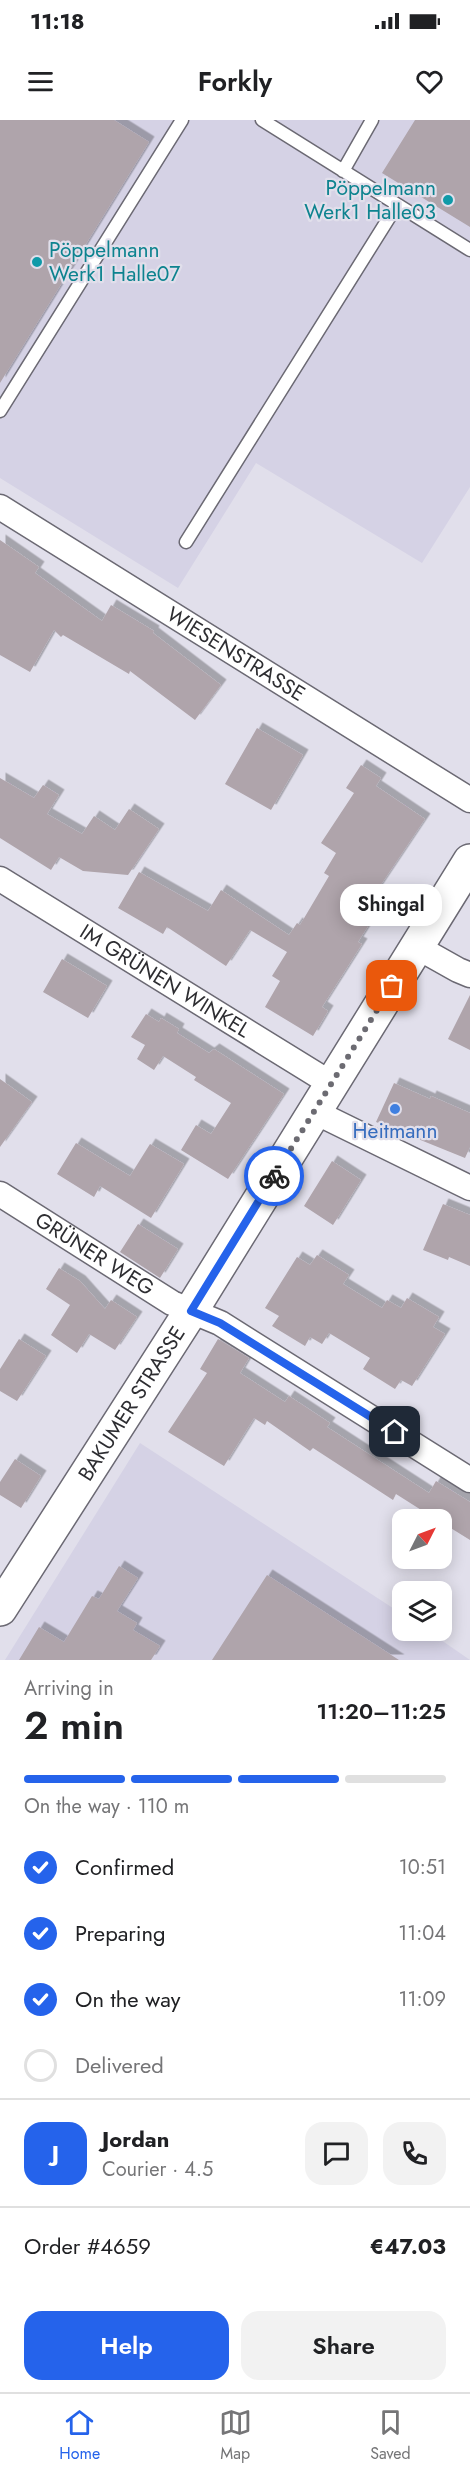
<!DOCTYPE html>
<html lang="en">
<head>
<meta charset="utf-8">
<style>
	:root { --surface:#fff; --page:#f2f2f2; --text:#202124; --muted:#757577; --line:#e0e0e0; --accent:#2563eb }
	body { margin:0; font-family:Jost,sans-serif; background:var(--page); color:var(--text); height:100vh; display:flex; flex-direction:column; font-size:22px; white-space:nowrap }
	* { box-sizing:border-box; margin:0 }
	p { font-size:20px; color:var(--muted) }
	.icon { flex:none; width:33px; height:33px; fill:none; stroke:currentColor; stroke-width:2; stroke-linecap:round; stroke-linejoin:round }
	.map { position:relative; height:1540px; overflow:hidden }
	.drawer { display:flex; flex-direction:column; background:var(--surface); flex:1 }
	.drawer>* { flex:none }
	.needle { width:39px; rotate:48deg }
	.buttons { position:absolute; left:392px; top:1389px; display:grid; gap:12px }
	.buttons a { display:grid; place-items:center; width:60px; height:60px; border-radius:12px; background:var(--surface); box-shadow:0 3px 15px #0003; font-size:30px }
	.pin { position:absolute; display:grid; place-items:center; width:51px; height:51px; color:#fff; margin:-26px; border-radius:12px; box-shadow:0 3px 9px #0006 }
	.courier { position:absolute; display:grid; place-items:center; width:60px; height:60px; margin:-30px; border:4px solid #2563eb; border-radius:50%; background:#fff; color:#222; box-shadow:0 2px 8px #0007 }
	.bubble { position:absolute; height:42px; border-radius:18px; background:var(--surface); box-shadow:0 3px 15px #0003; font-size:20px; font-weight:600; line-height:42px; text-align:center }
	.head em { font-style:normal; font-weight:600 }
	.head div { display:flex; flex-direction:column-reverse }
	.head { display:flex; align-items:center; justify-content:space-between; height:102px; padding:0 24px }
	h1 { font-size:39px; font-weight:600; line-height:45px }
	.bar { display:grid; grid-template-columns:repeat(4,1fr); gap:9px 6px; align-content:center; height:72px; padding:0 24px }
	.bar i { height:8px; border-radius:4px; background:var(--line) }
	.bar .selected { background:var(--accent) }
	.bar p { grid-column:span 4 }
	.line { display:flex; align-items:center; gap:15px; padding:0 24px; border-top:2px solid var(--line) }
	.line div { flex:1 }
	.round { display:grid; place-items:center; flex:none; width:63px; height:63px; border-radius:18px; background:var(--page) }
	ol { padding:0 24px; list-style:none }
	li { display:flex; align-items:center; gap:18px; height:66px }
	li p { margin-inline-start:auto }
	li .icon { padding:6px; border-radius:50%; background:var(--accent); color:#fff; stroke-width:4 }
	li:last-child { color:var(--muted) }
	li i { width:33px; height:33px; border:3px solid var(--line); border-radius:50% }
	.action { display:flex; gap:12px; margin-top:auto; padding:12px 24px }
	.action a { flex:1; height:69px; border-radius:18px; background:var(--accent); color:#fff; font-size:24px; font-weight:600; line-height:69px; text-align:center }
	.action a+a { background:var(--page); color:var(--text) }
	.status { display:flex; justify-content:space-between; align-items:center; height:42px; padding:0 30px; background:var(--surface); direction:ltr }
	.status svg { height:16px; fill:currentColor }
	header { display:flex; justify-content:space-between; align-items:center; height:78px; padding:0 24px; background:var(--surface); font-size:27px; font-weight:600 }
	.menu { display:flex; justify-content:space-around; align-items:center; height:84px; border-top:2px solid var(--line); background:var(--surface); font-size:16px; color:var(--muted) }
	.menu a { display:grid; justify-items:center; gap:3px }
	.menu .selected { color:var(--accent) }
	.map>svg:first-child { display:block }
	.built { fill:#d5d2e5 }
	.building { fill:#afa4ab; filter:url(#shadow) }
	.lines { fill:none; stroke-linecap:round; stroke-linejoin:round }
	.lane-casing { stroke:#6b6973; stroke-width:15 }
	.street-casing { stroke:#6b6973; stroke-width:27 }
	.secondary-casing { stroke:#6b6973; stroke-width:36 }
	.lane { stroke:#fff; stroke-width:12 }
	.street { stroke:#fff; stroke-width:24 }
	.secondary { stroke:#fff; stroke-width:33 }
	.done { stroke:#6c6b72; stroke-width:6; stroke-dasharray:0 10.8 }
	.route { stroke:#2563eb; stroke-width:8 }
	.culture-dot { fill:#0f9aa8; stroke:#e1dfeb; stroke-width:2 }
	.shop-dot { fill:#3f7fe0; stroke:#e1dfeb; stroke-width:2 }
	.labels { text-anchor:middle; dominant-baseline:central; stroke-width:4.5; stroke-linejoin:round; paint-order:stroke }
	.culture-label { font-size:21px; fill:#0d838f; stroke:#e1dfeb; text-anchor:end }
	.street-label { font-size:21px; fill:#2d2d31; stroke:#e1dfeb }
	.shop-label { font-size:21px; fill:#366cbe; stroke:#e1dfeb }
</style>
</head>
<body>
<div class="status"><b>11:18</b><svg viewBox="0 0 49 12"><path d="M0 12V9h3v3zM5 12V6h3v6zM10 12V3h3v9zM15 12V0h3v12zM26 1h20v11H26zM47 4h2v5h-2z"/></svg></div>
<header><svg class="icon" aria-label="menu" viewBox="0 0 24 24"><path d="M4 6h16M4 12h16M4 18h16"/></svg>Forkly<svg class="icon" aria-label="heart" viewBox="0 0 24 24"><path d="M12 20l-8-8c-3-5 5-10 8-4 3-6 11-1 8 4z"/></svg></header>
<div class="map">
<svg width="470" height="1540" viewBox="0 0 470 1540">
	<defs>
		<filter id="shadow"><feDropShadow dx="5.5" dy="-5.5" stdDeviation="0" flood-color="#0004"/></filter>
	</defs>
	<rect width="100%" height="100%" fill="#e1dfeb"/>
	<!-- built -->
	<path class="built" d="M0 0H470V367L422 443 256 343 178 468 0 358Z
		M140 1323 402 1494V1510L428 1511 470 1540H5Z"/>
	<!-- building -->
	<path class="building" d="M0 0H114L149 22 0 263Z
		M415 0H470V107L382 53Z
		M0 420 39 447 35 453 102 501 111 485 154 511 153 513 221 565 195 600 130 551 129 554 63 515 61 517 54 510 30 552 0 535Z
		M257 608 303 635 271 690 225 664Z
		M361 645 381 658 376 666 425 699 370 781 380 787 358 822 362 824 322 887 328 891 313 916 265 887 280 861 272 856 287 832 250 810 226 846 167 807 163 814 118 788 139 752 208 791 221 770 289 815 297 803 300 805 329 756 324 753 336 733 321 723 354 673 346 668Z
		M0 658 34 678 43 665 59 675 47 694 82 714 94 696 115 710 129 689 159 709 128 755 83 751 59 737 51 750 0 718Z
		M62 839 107 866 88 898 43 872Z
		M470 875V930L448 919Z
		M146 894 159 902 161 898 179 909 177 913 209 933 214 929 284 974 228 1059 181 1030 196 1005 211 1014 231 983 194 960 196 957 163 936 154 950 137 939 145 925 131 917Z
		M0 959 32 982 0 1027Z
		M394 963 430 979 431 976 470 993V1027L465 1038 376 1002Z
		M76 1023 130 1056 150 1024 184 1044 151 1098 100 1066 94 1077 57 1054Z
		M332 1041 361 1060 333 1105 304 1086Z
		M443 1084 470 1095V1146L449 1137 448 1140 423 1130Z
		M138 1104 178 1129 160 1158 120 1132Z
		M317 1135 349 1155 343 1164 382 1188 387 1180 401 1188 407 1178 439 1197 433 1207 445 1214 412 1266 401 1260 395 1269 363 1249 370 1238 329 1213 322 1224 310 1217 305 1226 272 1206 279 1196 265 1188 297 1137 310 1145Z
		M59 1148 80 1161 105 1189 111 1180 137 1197 115 1230 89 1214 77 1233 51 1215 70 1185 46 1169Z
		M19 1219 46 1236 17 1281 0 1271V1249Z
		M218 1219 249 1238 240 1253 285 1282 289 1276 330 1303 327 1307 429 1373 436 1361 470 1382V1420L441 1402V1400H437L396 1374 393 1380 313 1328 310 1331 267 1301 265 1305 254 1298 224 1346 168 1312 207 1253 200 1249Z
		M15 1339 41 1356 21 1388 0 1375V1362Z
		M119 1446 138 1458 117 1491 137 1503 133 1510 160 1526 151 1540H19L39 1507 64 1522 92 1476 99 1479Z
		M267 1455 399 1540H212Z"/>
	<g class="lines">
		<!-- lane casing -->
		<g class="lane-casing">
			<path id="lane" d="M262 0 470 130
				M343 51 372 0
				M0 291 182 0
				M186 422 397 85"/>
		</g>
		<!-- street casing -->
		<g class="street-casing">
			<g id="street">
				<path id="s1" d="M0 387 470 680"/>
				<path id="s2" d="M0 759 330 963"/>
				<path d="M417 827 458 850 470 855"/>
				<path d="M313 991 470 1068"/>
				<path id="s3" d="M0 1074 172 1183 220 1203 470 1360"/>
			</g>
		</g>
		<!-- secondary casing -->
		<g class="secondary-casing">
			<g id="secondary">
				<path id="s4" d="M0 1489 191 1191 470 741"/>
			</g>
		</g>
		<!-- lane -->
		<use href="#lane" class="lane"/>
		<!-- street -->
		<use href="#street" class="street"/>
		<!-- secondary -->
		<use href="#secondary" class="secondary"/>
	</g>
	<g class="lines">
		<!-- done -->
		<path class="done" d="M274 1056 392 866"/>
		<!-- route -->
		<path class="route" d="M274 1056 191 1191 220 1203 395 1312"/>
	</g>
	<!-- markers -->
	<g class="culture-dot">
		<circle cx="448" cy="80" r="6"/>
		<circle cx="37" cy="142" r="6"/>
	</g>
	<circle class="shop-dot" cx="395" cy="989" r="6"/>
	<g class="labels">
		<!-- culture labels -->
		<g class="culture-label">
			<text x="436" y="68">Pöppelmann<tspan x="436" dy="24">Werk1 Halle03</tspan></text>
			<text x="49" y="130" text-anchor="start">Pöppelmann<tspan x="49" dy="24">Werk1 Halle07</tspan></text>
		</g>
		<!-- street labels -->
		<g class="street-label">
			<text stroke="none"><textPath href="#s1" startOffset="278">WIESENSTRASSE</textPath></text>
			<text stroke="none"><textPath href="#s2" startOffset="194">IM GRÜNEN WINKEL</textPath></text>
			<text stroke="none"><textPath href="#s3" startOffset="112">GRÜNER WEG</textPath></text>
			<text stroke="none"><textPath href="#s4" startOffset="244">BAKUMER STRASSE</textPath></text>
		</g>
		<!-- shop labels -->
		<g class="shop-label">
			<text x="395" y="1011">Heitmann</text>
		</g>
	</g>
</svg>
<div class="buttons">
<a><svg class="needle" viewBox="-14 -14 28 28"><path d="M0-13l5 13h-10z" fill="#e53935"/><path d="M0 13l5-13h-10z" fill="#757577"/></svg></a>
<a><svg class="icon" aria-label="layers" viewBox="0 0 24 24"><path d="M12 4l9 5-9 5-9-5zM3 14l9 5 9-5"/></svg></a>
</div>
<div class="pin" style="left:392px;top:866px;background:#ea580c"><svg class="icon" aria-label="bag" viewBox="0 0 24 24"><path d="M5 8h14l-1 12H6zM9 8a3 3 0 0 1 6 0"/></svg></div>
<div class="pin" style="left:395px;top:1312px;background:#1f2937"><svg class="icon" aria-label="home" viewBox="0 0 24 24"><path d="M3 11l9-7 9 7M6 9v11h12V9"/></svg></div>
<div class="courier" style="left:274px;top:1056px"><svg class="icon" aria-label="bike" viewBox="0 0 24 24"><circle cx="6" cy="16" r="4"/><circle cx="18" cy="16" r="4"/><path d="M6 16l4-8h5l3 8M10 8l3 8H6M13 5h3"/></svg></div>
<div class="bubble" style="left:340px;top:764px;width:102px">Shingal</div>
</div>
<section class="drawer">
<div class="head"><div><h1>2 min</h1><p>Arriving in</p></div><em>11:20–11:25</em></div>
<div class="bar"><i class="selected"></i><i class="selected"></i><i class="selected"></i><i></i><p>On the way · 110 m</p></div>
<ol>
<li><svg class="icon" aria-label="check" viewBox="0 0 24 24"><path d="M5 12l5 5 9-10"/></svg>Confirmed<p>10:51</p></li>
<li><svg class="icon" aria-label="check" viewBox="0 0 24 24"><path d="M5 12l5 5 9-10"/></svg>Preparing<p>11:04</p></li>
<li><svg class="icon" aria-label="check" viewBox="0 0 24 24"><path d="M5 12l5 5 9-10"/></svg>On the way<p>11:09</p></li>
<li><i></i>Delivered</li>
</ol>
<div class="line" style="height:108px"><b class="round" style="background:var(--accent);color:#fff">J</b><div><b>Jordan</b><p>Courier · 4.5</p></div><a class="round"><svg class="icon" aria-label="chat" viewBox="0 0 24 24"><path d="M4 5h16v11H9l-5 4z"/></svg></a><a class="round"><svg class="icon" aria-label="phone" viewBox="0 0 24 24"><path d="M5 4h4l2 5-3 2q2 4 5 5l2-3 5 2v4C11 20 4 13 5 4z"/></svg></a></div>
<div class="line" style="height:78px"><div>Order #4659</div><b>€47.03</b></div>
<div class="action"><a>Help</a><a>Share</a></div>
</section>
<nav class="menu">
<a class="selected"><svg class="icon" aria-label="home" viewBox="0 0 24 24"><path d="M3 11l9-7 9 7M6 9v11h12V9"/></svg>Home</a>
<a><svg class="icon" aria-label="map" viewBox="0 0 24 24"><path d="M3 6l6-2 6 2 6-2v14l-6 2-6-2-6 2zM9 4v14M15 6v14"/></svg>Map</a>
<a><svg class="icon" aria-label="saved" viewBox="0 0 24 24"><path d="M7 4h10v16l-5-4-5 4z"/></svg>Saved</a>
</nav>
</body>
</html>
